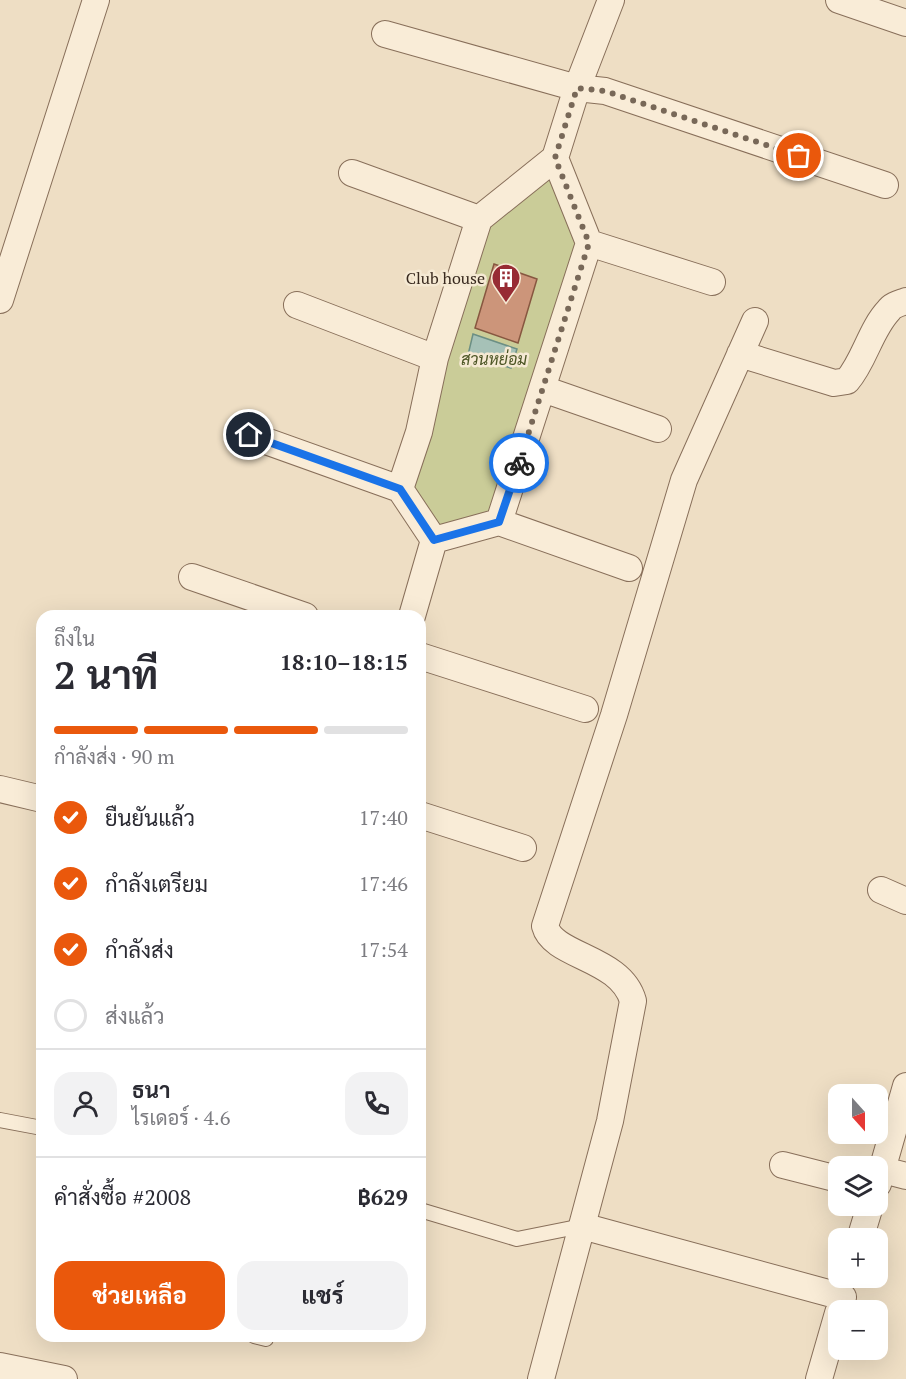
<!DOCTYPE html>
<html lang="th">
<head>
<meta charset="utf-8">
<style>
	:root { --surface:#fff; --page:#f2f2f3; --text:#2b2b33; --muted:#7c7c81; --line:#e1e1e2; --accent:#ea580c }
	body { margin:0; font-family:"PT Serif",Sarabun,serif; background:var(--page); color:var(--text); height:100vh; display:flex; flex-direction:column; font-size:22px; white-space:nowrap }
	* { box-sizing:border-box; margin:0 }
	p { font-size:20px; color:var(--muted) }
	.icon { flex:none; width:33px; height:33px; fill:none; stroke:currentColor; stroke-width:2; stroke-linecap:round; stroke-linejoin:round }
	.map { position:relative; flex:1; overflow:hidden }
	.side { position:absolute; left:36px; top:610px; width:390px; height:732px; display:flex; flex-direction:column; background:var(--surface); border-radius:18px; box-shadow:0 6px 24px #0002 }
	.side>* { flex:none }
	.needle { width:39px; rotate:159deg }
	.controls { position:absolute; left:828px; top:1084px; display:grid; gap:12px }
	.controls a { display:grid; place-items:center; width:60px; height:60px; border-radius:12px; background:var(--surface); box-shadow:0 6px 24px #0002; font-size:30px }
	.pin { position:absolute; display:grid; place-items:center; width:51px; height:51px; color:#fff; margin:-26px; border:3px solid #fff; border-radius:50%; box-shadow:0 2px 6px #0007 }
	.courier { position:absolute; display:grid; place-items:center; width:60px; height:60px; margin:-30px; border:4px solid #1a73e8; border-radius:50%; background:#fff; color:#222; box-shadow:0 2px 8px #0007 }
	.head em { font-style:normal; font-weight:700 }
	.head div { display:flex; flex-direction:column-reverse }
	.head { display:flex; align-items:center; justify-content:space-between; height:102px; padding:0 18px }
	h1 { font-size:39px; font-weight:700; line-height:45px }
	.bar { display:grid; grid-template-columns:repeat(4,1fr); gap:9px 6px; align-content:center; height:72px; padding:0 18px }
	.bar i { height:8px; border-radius:4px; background:var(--line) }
	.bar .current { background:var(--accent) }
	.bar p { grid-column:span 4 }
	.line { display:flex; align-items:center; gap:15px; padding:0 18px; border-top:2px solid var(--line) }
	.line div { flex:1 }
	.round { display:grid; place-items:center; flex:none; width:63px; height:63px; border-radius:18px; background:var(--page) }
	ol { padding:0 18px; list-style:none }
	li { display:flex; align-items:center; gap:18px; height:66px }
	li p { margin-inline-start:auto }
	li .icon { padding:6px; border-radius:50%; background:var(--accent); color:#fff; stroke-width:4 }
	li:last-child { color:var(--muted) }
	li i { width:33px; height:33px; border:3px solid var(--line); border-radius:50% }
	.primary-button { display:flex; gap:12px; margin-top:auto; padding:12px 18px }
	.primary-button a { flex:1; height:69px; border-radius:18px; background:var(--accent); color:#fff; font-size:24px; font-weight:700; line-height:69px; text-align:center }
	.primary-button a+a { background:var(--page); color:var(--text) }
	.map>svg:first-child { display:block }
	.green { fill:#cacc98 }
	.water { fill:#a6c1b7; stroke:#6c8f84; stroke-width:1.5 }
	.building { fill:#cc957a; stroke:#875740; stroke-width:1.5 }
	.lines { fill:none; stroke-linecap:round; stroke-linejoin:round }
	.lane-casing { stroke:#886f5a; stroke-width:16 }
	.street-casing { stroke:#886f5a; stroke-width:28 }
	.lane { stroke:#f9ecd7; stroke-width:14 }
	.street { stroke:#f9ecd7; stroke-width:26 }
	.done { stroke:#786858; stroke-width:6; stroke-dasharray:0 10.8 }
	.route { stroke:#1a73e8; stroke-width:8 }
	.labels { text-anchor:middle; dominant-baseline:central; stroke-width:5; stroke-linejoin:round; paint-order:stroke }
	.poi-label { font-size:16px; fill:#38291e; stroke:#f5e9d3; text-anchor:end }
	.park-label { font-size:16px; font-style:italic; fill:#4c5525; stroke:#f5e9d3 }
</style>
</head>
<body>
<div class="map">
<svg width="906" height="1379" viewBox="0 0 906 1379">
	<rect width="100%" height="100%" fill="#eedec4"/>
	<!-- green -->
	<path class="green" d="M555 158 589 243 499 522 434 540 400 489 479 219Z"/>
	<!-- water -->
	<path class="water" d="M473 334 517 349 511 368 468 355Z"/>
	<!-- building -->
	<path class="building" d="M494 264 537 279 518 343 475 328Z"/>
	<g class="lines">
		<!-- lane casing -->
		<g class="lane-casing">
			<path id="lane" d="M0 1120 42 1128
				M420 1210 517 1239 582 1226
				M254 1336 266 1339"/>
		</g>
		<!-- street casing -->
		<g class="street-casing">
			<path id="street" d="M839 0 906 23
				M385 34 577 88 605 91 885 185
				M352 173 479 219
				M589 243 712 282
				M0 300 96 0
				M297 305 435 358
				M740 354 834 383 847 381C865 360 870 330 889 310 892 305 901 303 906 301
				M543 389 658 429
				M249 435 400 489
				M499 522 629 568
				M434 540 400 489 419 432 435 358 479 219 555 158 577 88 611 0
				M434 540 499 522 589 243 555 158
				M192 577 305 616
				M412 616 434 540
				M420 656 585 709
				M0 789 42 799
				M420 815 523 848
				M881 890 906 901
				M783 1165 838 1179
				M883 1170 906 1176
				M878 1184 906 1086
				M582 1226 843 1297
				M860 1239 870 1206
				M0 1366 64 1379
				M541 1379 610 1121 633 1001C621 957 553 957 545 926L614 715 684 480 755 321
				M819 1379 838 1313"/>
		</g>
		<!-- lane -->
		<use href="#lane" class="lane"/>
		<!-- street -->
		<use href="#street" class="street"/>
	</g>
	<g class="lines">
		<!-- done -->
		<path class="done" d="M519 463 589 243 555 158 577 88 605 91 799 156"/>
		<!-- route -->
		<path class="route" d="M249 435 400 489 434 540 499 522 519 463"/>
	</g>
	<!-- icons -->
	<defs>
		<g id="building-pin" transform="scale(1.5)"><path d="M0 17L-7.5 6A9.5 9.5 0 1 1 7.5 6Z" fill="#972b34" stroke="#f5e9d3"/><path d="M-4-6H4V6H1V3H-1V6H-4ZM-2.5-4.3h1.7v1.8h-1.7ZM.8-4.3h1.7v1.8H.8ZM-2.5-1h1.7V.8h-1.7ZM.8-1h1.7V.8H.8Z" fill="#fff"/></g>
	</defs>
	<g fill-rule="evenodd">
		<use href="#building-pin" x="506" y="278"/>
	</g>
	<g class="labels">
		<!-- poi labels -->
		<g class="poi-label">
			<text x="485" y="278">Club house</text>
		</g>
		<!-- park labels -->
		<g class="park-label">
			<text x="494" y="359">สวนหย่อม</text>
		</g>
	</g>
</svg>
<div class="controls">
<a><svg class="needle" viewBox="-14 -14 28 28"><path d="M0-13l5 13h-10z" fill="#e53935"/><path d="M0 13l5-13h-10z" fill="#7c7c81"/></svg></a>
<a><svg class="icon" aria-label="layers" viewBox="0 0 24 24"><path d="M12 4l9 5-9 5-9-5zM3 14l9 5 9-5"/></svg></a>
<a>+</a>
<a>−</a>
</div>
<div class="pin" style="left:799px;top:156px;background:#ea580c"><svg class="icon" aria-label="bag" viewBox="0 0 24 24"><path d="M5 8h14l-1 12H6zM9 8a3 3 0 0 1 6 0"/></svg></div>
<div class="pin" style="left:249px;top:435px;background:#1f2937"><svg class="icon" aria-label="home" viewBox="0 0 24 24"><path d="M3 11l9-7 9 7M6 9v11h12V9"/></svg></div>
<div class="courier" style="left:519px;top:463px"><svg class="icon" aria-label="bike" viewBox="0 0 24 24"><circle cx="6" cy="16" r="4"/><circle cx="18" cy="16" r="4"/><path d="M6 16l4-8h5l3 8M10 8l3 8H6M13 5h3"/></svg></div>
<section class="side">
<div class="head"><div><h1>2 นาที</h1><p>ถึงใน</p></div><em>18:10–18:15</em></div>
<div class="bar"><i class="current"></i><i class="current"></i><i class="current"></i><i></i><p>กำลังส่ง · 90 m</p></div>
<ol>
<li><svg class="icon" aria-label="check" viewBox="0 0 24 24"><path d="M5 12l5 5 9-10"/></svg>ยืนยันแล้ว<p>17:40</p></li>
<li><svg class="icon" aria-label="check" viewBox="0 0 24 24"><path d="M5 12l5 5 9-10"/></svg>กำลังเตรียม<p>17:46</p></li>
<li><svg class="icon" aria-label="check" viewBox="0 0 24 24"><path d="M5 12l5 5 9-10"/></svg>กำลังส่ง<p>17:54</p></li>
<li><i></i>ส่งแล้ว</li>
</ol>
<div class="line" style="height:108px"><a class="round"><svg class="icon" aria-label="person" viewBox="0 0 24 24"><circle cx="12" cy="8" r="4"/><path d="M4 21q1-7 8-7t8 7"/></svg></a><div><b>ธนา</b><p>ไรเดอร์ · 4.6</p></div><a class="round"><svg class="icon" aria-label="phone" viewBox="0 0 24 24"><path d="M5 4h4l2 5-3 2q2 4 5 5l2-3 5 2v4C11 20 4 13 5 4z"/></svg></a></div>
<div class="line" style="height:78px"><div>คำสั่งซื้อ #2008</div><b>฿629</b></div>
<div class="primary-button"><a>ช่วยเหลือ</a><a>แชร์</a></div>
</section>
</div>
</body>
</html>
